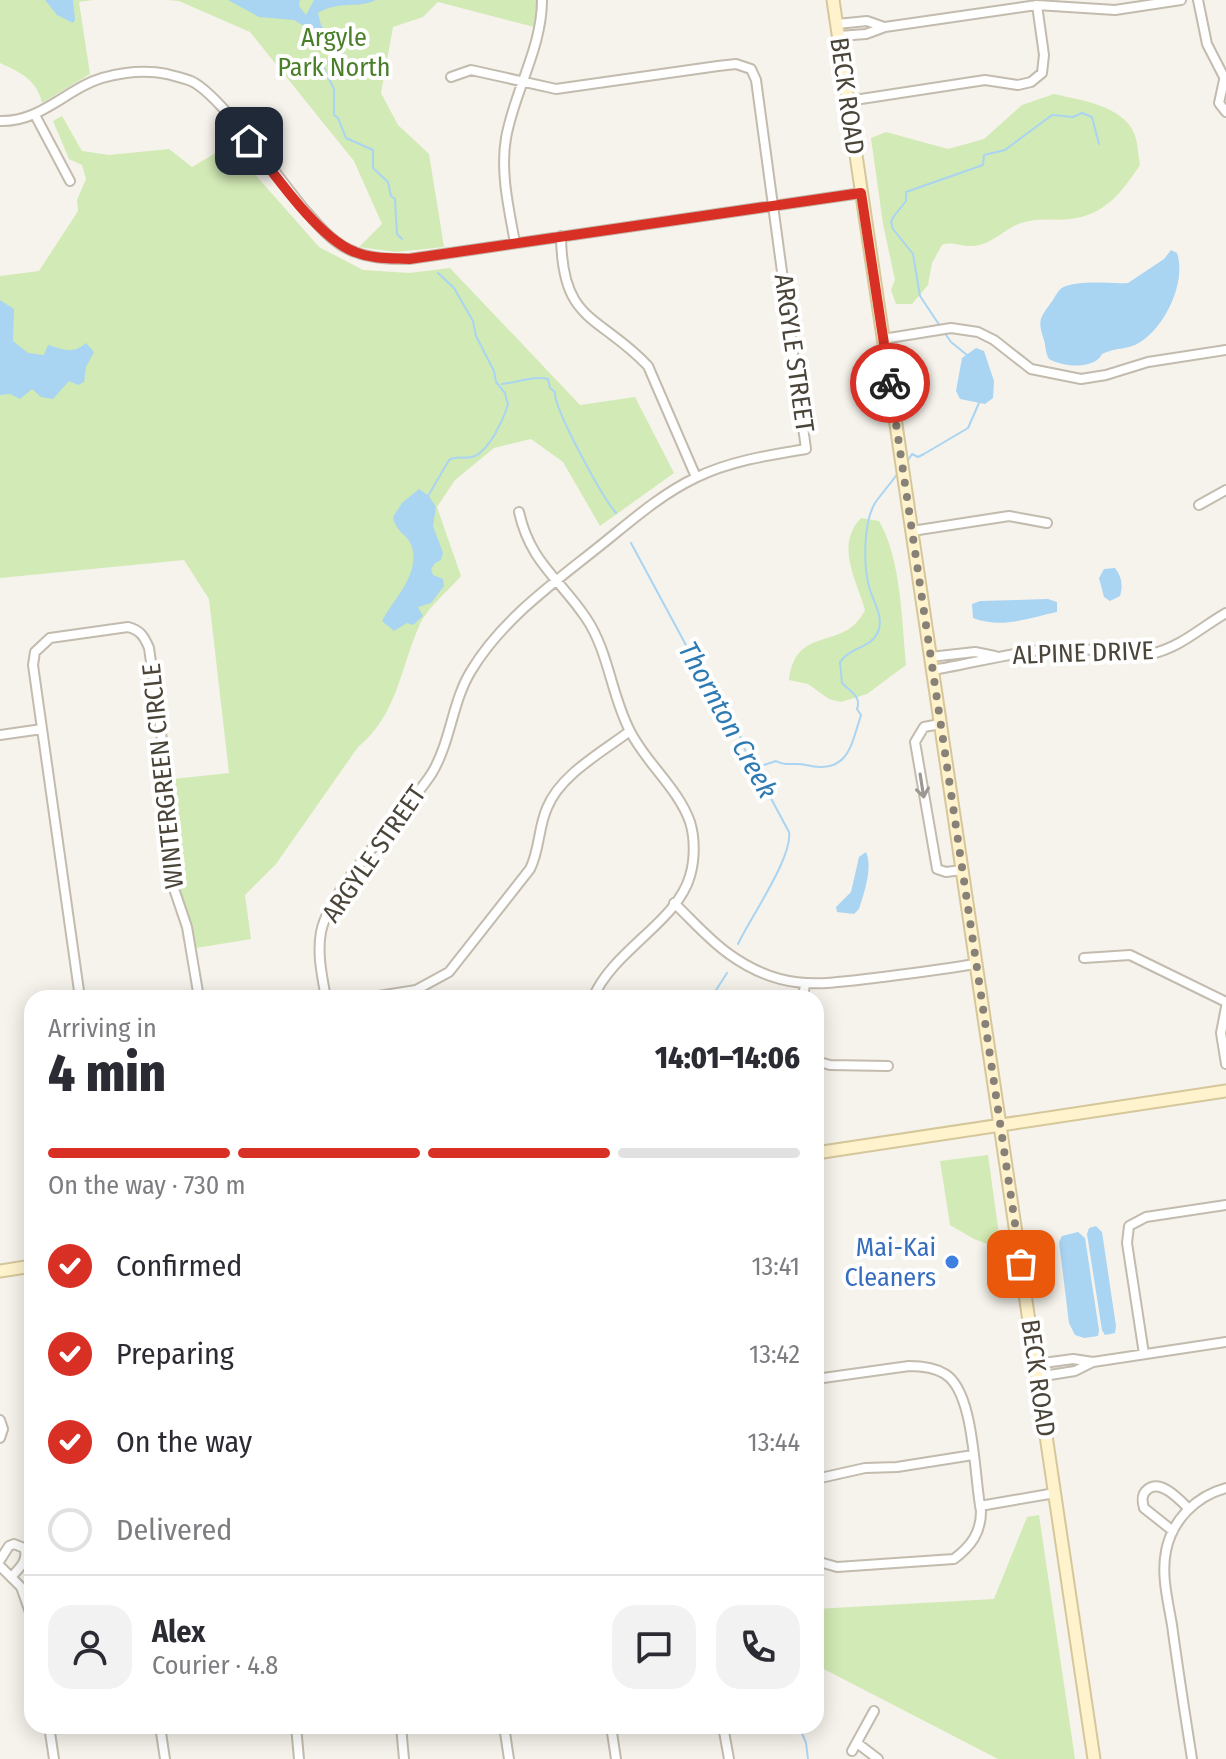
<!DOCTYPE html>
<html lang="en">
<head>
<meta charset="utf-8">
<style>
	:root { --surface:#fff; --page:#f2f2f3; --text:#2b2b33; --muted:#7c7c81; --line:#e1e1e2; --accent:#d93025 }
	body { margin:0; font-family:"Fira Sans Condensed",sans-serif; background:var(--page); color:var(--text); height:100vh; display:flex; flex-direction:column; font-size:30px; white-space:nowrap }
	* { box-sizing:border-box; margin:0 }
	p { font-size:26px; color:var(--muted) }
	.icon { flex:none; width:44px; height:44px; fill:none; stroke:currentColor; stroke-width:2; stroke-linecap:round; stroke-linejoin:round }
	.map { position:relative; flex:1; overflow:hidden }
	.side { position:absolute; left:24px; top:990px; width:800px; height:744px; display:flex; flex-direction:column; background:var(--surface); border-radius:24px; box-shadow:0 4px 20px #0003 }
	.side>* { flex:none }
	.pin { position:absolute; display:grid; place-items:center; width:68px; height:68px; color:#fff; margin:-34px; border-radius:16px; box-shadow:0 4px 12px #0006 }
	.courier { position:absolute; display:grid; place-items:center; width:80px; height:80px; margin:-40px; border:6px solid #d93025; border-radius:50%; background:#fff; color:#222; box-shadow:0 2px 10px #0007 }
	.headline em { font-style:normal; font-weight:800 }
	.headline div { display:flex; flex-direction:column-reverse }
	.headline { display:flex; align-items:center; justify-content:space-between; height:136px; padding:0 24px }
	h1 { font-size:52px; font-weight:800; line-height:60px }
	.bar { display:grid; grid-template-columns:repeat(4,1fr); gap:12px 8px; align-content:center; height:96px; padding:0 24px }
	.bar i { height:10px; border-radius:6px; background:var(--line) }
	.bar .selected { background:var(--accent) }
	.bar p { grid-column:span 4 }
	.line { display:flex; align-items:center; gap:20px; padding:0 24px; border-top:2px solid var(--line) }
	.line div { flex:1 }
	.round { display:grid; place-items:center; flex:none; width:84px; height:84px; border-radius:24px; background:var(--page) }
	ol { padding:0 24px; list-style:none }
	li { display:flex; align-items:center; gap:24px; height:88px }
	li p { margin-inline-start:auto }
	li .icon { padding:8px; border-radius:50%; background:var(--accent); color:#fff; stroke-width:4 }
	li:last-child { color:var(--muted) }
	li i { width:44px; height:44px; border:4px solid var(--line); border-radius:50% }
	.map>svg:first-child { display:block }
	.green { fill:#d2eab5 }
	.water { fill:#a9d4f2 }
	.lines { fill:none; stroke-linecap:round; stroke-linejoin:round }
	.stream { stroke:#a9d4f2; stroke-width:2 }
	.minor-casing { stroke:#c2bbae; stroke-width:12 }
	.secondary-casing { stroke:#d6c79b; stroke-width:15 }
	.minor { stroke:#fff; stroke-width:8 }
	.secondary { stroke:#fff3cd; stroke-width:11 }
	.oneway { stroke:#9c9892 }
	.done { stroke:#878178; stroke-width:8; stroke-dasharray:0 14.4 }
	.route { stroke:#d93025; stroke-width:10 }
	.shop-dot { fill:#3f7fe0; stroke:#fff; stroke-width:3 }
	.labels { text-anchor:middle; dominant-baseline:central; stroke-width:8; stroke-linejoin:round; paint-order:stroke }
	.park-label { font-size:26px; fill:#4a7f2a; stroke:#fff }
	.street-label { font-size:26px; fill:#4b4439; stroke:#fff }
	.shop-label { font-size:26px; fill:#366cbe; stroke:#fff; text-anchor:end }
	.water-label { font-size:28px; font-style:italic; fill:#2e7ab2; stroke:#fff }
</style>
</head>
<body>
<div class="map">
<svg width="1226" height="1759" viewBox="0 0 1226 1759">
	<rect width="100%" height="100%" fill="#f6f3ec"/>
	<!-- green -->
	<path class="green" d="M0 0H93L79 2 90 74 42 103C37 80 20 72 0 63Z
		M167 0H537L534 27 438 2 423 17 393 27 381 93 398 125 429 154 444 247 396 252 359 247 382 224 354 161 250 32 179 1Z
		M1054 94C1079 100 1122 105 1134 133 1138 142 1138 155 1140 165 1122 192 1105 215 1070 219 1054 221 1038 217 1021 223 1004 229 992 245 972 246 960 247 954 241 942 245L932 263 928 285 912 304H896L891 290 895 280 883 224 871 138 886 132 948 149 984 139 1022 105Z
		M62 116 82 151 109 155 169 149 192 167 229 145 319 247 363 270 409 273 450 268 580 405 635 397 674 473 600 526 563 462 531 439 494 448 455 480 437 507 461 576C449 590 428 607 420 624 401 666 397 716 358 747L276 864 245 895 251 939 196 948 175 872 176 813 173 779 229 773 209 599 184 560 0 578V276L39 271 78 211 77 200 86 179 82 165 69 159 53 121Z
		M861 518 879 521C901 558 902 622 906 665L867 694 841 702 829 699 808 684 789 680C796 623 844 653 865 610 856 579 835 545 861 518Z
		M988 1155 1001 1249 974 1239 950 1225 940 1161Z
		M1039 1515 1075 1759H998L816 1665V1609L994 1599 1027 1517Z"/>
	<!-- water -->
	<path class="water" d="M45 0H73L75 20 73 23 57 15Z
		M228 0H300L299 6 306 15 314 0H376C358 9 340 0 318 13L321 25 337 48 335 51 320 35 294 20 259 17Z
		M1171 250 1177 253C1187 282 1164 330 1137 344 1128 349 1116 348 1107 352 1098 355 1104 355 1097 360 1084 369 1062 366 1049 359 1045 352 1046 347 1044 340 1037 319 1040 318 1053 300 1056 295 1059 288 1066 286 1084 280 1109 284 1128 283L1164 259Z
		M0 300 14 309 13 341 28 353 44 355 48 345C62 349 73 355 86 343L94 352 86 367 84 382 78 385 69 381 53 399 41 397 32 389 20 399 10 394 0 395Z
		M976 348 984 351 994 381 993 398 985 404 960 399 956 391 962 358Z
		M419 489 429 496 436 507 433 526 443 553 441 560 435 563 431 569 433 575 443 579 444 586 431 603 418 607 423 616 413 625 407 623 394 631 382 621C393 599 420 575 412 547 408 534 396 533 393 517L402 503Z
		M1115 568C1122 577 1123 585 1120 596L1110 601 1104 597 1099 578 1104 569Z
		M1048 599 1057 602V612C1028 618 1002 629 973 618L972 604 980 601Z
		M866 852C873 868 864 893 859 909L854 914 837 912 836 907 851 892 859 857Z
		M1096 1226 1102 1232 1116 1326 1115 1333 1105 1335 1102 1330 1087 1234 1089 1228Z
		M1078 1232 1085 1238 1099 1330 1098 1336 1084 1338 1075 1335 1069 1323 1059 1242 1062 1236Z"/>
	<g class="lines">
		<!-- stream -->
		<path class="stream" d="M335 51 333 63 327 62 323 67 334 89V115L338 118 346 138 373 150V168L388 182 391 196 395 199 397 234 402 239
			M940 326 920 296 913 254 893 229 891 222 894 216 906 201V192L983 165 984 155 1005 150 1052 115 1073 117 1082 113 1092 117 1099 144
			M944 332 951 342 967 355
			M502 384C516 383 535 375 548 379L550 388 555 392C553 408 603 498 616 513
			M907 462 912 454 918 457 924 454 968 428 979 403
			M428 496 449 460C457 455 465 460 475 456 490 449 503 420 508 405L505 393 496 382 494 371 476 336 473 321 454 288 438 273
			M631 543 708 686 734 719 745 750 789 832C793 857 750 918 738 944
			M754 765 761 766 776 761C786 767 795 762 806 765 848 775 851 746 861 715L857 709C862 696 849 691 842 683L840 662C850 647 870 649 878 632 884 617 874 603 870 590 863 568 863 523 875 503 882 493 891 483 898 473
			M711 998 727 973
			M799 1726 806 1743 808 1759"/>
		<!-- minor casing -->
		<g class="minor-casing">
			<path id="minor" d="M1198 0 1207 44 1226 81
				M837 24 867 21 884 27
				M839 36 866 34 885 27 1037 5 1115 10 1181 0
				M1224 80 1219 103 1226 112
				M848 101 985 80 1018 85 1031 82 1042 73 1044 55 1037 5
				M35 115 70 181
				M0 121C33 122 55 101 83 86 106 73 142 69 167 74 174 76 184 78 191 81 219 93 281 181 304 209 318 225 334 245 355 252 373 259 391 259 409 259L861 193
				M561 236C562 324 599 314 648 366L696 477
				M515 243C509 209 500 172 506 138 514 92 542 48 542 0
				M883 339 951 328 978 332 994 340 1031 369 1081 379 1106 375 1148 362 1226 350
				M1199 505 1226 490
				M519 512C530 562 559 578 586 618 609 652 611 695 630 731 646 763 678 788 690 822 695 838 695 859 690 876 677 922 613 950 593 998
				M912 531 1009 516 1047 523
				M930 657 975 652 995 656
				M932 670C978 663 1025 648 1072 648 1098 648 1125 661 1151 654 1181 647 1200 628 1226 613
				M940 724 924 727 915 742 937 869 946 872 962 870
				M0 735 42 729
				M674 903C692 920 709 940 729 954 783 993 822 984 883 977 914 973 945 969 975 964
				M1084 958 1130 955 1226 1002
				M80 998 33 665 35 652 50 638 128 627C140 630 144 636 149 648L170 797 171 825 168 853 170 877 187 927 199 998
				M326 998C322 976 317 954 321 932 330 886 405 815 432 773 451 741 452 702 471 671 502 619 555 582 601 545 631 521 660 495 695 478 730 461 769 455 806 449L756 80 751 69 736 64 718 66 556 89 471 70 451 77
				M366 998 416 990 449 972 530 869C540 849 538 828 547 808 560 775 602 752 630 731
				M803 998 805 984
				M1226 1007 1221 1033 1226 1064
				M816 1061 830 1065 888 1066
				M1144 1354 1127 1243 1129 1226 1146 1217 1226 1205
				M1036 1364 1073 1359 1093 1362 1226 1342
				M1037 1377 1075 1371 1093 1362
				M816 1379 909 1366C921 1366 934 1367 945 1374 975 1392 974 1478 981 1511 981 1533 971 1546 954 1559L837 1567 816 1561
				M0 1420 3 1429 0 1438
				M816 1479 865 1468 897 1467 973 1455
				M980 1506 1055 1493
				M1173 1531 1144 1508C1142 1501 1141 1494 1148 1489 1161 1479 1180 1500 1189 1509
				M0 1560 9 1546 14 1544 24 1548C29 1559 20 1568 12 1576
				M0 1566 21 1587 32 1618
				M49 1726 54 1759
				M160 1726 165 1759
				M296 1726 299 1759
				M401 1726 404 1759
				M504 1726 509 1759
				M611 1726 616 1759
				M723 1726 729 1759
				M857 1743 878 1759
				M852 1751 874 1711
				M1192 1759C1185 1714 1178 1670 1172 1625 1168 1601 1161 1575 1166 1551 1172 1520 1196 1496 1226 1488"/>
		</g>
		<!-- secondary casing -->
		<g class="secondary-casing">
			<path id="secondary" d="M833 0 1094 1759
				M816 1153 1226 1091
				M0 1271 32 1266"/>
		</g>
		<!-- minor -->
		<use href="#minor" class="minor"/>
		<!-- secondary -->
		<use href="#secondary" class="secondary"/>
	</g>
	<!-- one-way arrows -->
	<defs><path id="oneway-shaft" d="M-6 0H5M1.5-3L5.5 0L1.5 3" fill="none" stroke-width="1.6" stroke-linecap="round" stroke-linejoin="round" transform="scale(2)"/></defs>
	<use class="oneway" href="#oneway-shaft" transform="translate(922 786) rotate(81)"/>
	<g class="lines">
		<!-- done -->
		<path class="done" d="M890 383 1021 1264"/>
		<!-- route -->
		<path class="route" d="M249 141C273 172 318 238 355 252 372 259 391 258 409 259L861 193 890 383"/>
	</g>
	<!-- markers -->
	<circle class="shop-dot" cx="952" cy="1262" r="8"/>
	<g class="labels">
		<!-- park labels -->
		<g class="park-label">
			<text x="334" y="37">Argyle<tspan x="334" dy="30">Park North</tspan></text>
		</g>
		<!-- street labels -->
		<g class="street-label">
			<text transform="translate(847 96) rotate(82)">BECK ROAD</text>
			<text transform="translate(794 353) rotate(82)">ARGYLE STREET</text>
			<text transform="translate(1083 653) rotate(-2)">ALPINE DRIVE</text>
			<text transform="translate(163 776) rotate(-96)">WINTERGREEN CIRCLE</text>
			<text transform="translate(374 854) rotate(-55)">ARGYLE STREET</text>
			<text transform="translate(1038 1378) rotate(82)">BECK ROAD</text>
		</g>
		<!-- shop labels -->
		<g class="shop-label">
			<text x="936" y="1247">Mai-Kai<tspan x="936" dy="30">Cleaners</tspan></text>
		</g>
		<!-- water labels -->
		<g class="water-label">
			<text transform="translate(728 720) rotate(61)">Thornton Creek</text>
		</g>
	</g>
</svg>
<div class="pin" style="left:1021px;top:1264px;background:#ea580c"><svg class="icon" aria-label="bag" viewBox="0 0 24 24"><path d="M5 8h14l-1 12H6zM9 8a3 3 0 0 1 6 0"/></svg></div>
<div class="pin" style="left:249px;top:141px;background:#1f2937"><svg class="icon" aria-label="home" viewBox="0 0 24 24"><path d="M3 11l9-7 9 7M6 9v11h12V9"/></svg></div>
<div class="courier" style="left:890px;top:383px"><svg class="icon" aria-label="bike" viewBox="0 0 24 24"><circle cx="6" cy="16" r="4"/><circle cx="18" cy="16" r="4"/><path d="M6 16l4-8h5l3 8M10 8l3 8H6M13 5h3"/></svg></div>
<section class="side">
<div class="headline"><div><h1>4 min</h1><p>Arriving in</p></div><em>14:01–14:06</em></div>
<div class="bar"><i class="selected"></i><i class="selected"></i><i class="selected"></i><i></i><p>On the way · 730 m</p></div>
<ol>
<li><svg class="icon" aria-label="check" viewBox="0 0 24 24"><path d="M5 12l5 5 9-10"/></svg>Confirmed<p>13:41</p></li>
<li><svg class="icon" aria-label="check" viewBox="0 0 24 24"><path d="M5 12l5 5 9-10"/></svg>Preparing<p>13:42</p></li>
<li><svg class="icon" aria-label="check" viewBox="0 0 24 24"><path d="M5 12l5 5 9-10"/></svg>On the way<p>13:44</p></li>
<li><i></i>Delivered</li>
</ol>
<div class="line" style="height:144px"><a class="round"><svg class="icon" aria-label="person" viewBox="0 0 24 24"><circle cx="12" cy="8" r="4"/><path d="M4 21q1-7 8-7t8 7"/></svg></a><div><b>Alex</b><p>Courier · 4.8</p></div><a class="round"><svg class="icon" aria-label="chat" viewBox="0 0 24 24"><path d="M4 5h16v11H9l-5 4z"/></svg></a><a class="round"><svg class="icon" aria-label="phone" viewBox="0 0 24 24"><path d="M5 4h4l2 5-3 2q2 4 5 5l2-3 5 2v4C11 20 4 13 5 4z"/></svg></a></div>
</section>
</div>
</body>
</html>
